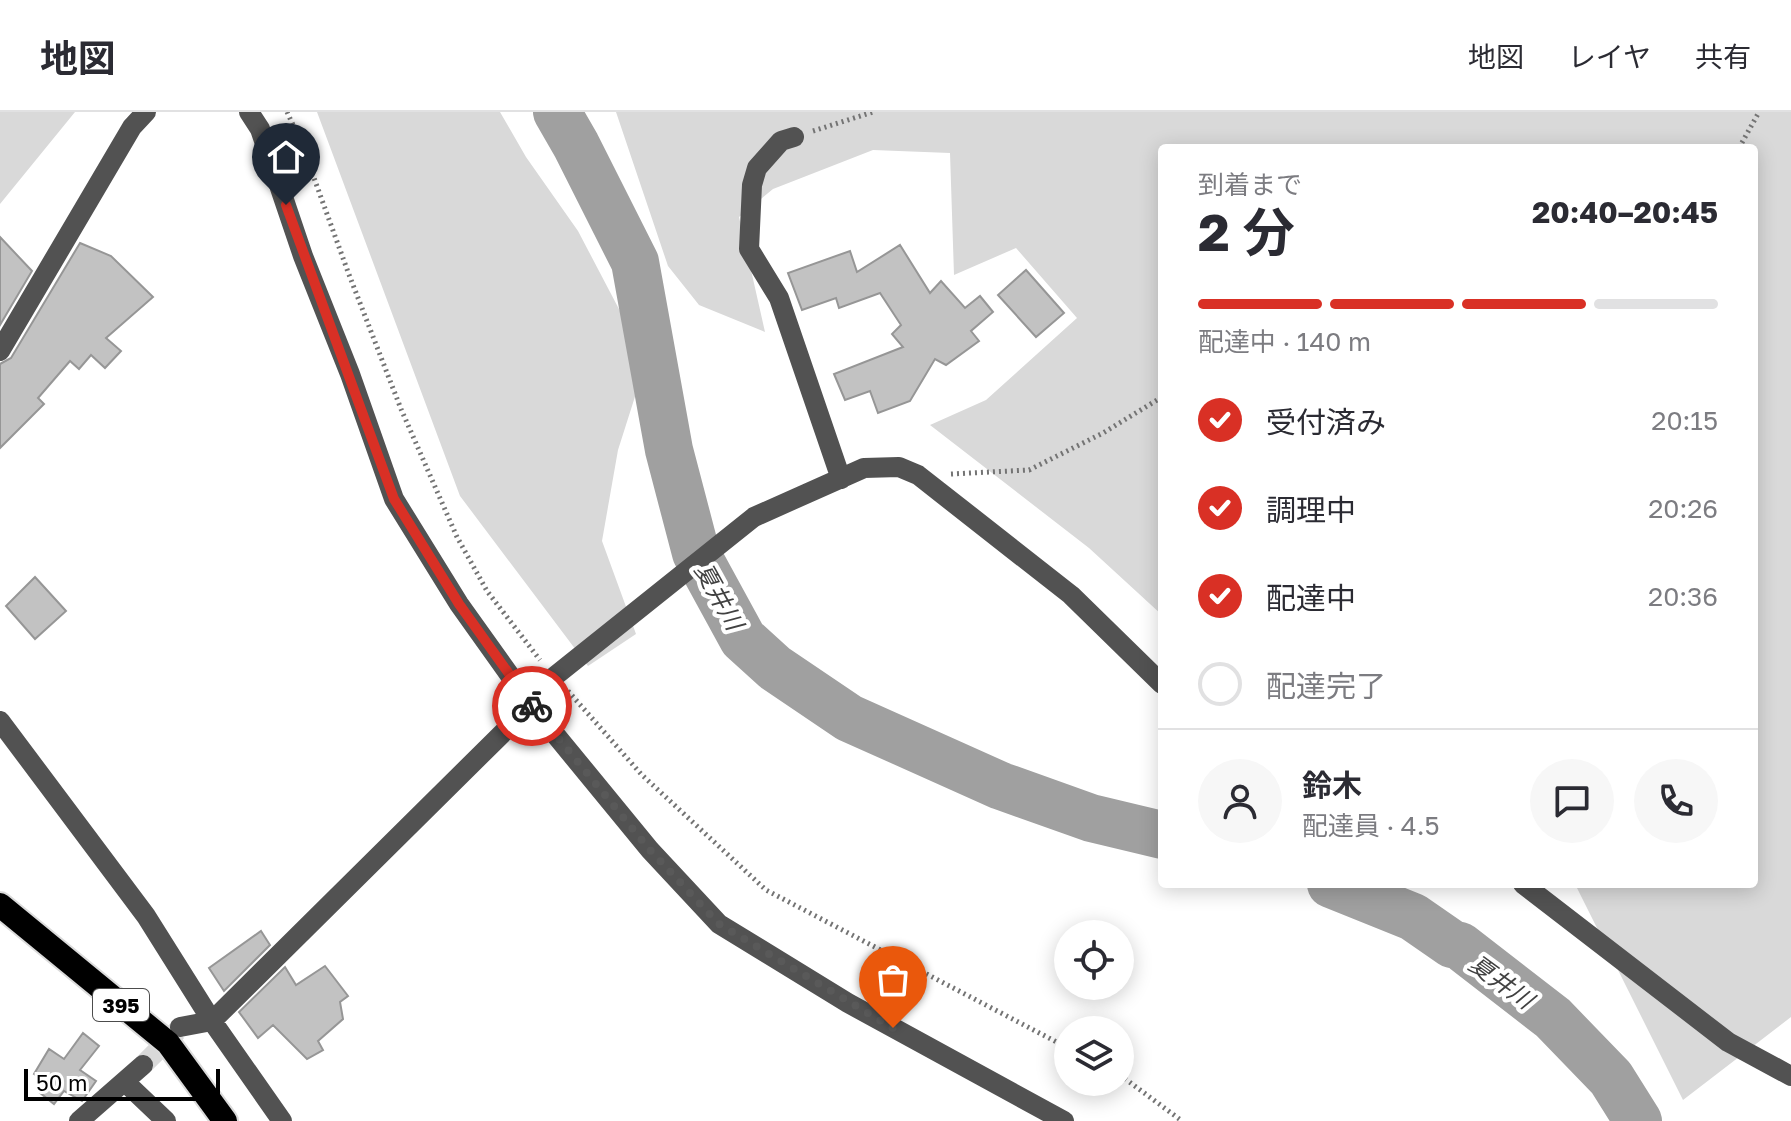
<!DOCTYPE html>
<html lang="ja">
<head>
<meta charset="utf-8">
<style>
	:root { --surface:#fff; --page:#f7f7f7; --text:#2b2b33; --muted:#7c7c81; --line:#e1e1e2; --accent:#d93025 }
	body { margin:0; font-family:"Golos Text","Noto Sans JP",sans-serif; background:var(--page); color:var(--text); height:100vh; display:flex; flex-direction:column; font-size:30px; white-space:nowrap }
	* { box-sizing:border-box; margin:0 }
	p { font-size:26px; color:var(--muted) }
	.icon { flex:none; width:44px; height:44px; fill:none; stroke:currentColor; stroke-width:2; stroke-linecap:round; stroke-linejoin:round }
	.map { position:relative; flex:1; overflow:hidden }
	.sheet { position:absolute; left:1158px; top:32px; width:600px; height:744px; display:flex; flex-direction:column; background:var(--surface); border-radius:8px; box-shadow:0 4px 20px #0003 }
	.sheet>* { flex:none }
	.controls { position:absolute; left:1054px; top:808px; display:grid; gap:16px }
	.controls a { display:grid; place-items:center; width:80px; height:80px; border-radius:50%; background:var(--surface); box-shadow:0 4px 20px #0003; font-size:40px }
	.scale { position:absolute; left:24px; bottom:20px; width:196px; box-sizing:border-box; padding-left:8px; border:4px solid #000; border-top:0; font-size:22px; line-height:28px; white-space:nowrap; color:#000; -webkit-text-stroke:6px #fff; paint-order:stroke }
	.pin { position:absolute; display:grid; place-items:center; width:68px; height:68px; color:#fff; margin:-82px -34px; border-radius:50% 50% 50% 0; rotate:-45deg; box-shadow:0 0 8px #0007 }
	.pin .icon { rotate:45deg }
	.courier { position:absolute; display:grid; place-items:center; width:80px; height:80px; margin:-40px; border:6px solid #d93025; border-radius:50%; background:#fff; color:#222; box-shadow:0 2px 10px #0007 }
	.summary em { font-style:normal; font-weight:700 }
	.summary div { display:flex; flex-direction:column-reverse }
	.summary { display:flex; align-items:center; justify-content:space-between; height:136px; padding:0 40px }
	h1 { font-size:52px; font-weight:700; line-height:60px }
	.bar { display:grid; grid-template-columns:repeat(4,1fr); gap:12px 8px; align-content:center; height:96px; padding:0 40px }
	.bar i { height:10px; border-radius:6px; background:var(--line) }
	.bar .on { background:var(--accent) }
	.bar p { grid-column:span 4 }
	.line { display:flex; align-items:center; gap:20px; padding:0 40px; border-top:2px solid var(--line) }
	.line div { flex:1 }
	.round { display:grid; place-items:center; flex:none; width:84px; height:84px; border-radius:42px; background:var(--page) }
	ol { padding:0 40px; list-style:none }
	li { display:flex; align-items:center; gap:24px; height:88px }
	li p { margin-inline-start:auto }
	li .icon { padding:8px; border-radius:50%; background:var(--accent); color:#fff; stroke-width:4 }
	li:last-child { color:var(--muted) }
	li i { width:44px; height:44px; border:4px solid var(--line); border-radius:50% }
	header { display:flex; align-items:center; gap:48px; box-sizing:border-box; height:112px; padding:0 40px; background:var(--surface); border-bottom:2px solid var(--line) }
	header strong { font-size:38px }
	nav { display:flex; gap:44px; margin-inline-start:auto; font-size:28px }
	.map>svg:first-child { display:block }
	.green { fill:#d9d9d9 }
	.lines { fill:none; stroke-linecap:round; stroke-linejoin:round }
	.river { stroke:#a0a0a0; stroke-width:48 }
	.building { fill:#c2c2c2; stroke:#969696; stroke-width:2 }
	.minor-tunnel { stroke:#d9d9d9; stroke-width:20; stroke-dasharray:20 10; stroke-linecap:butt }
	.highway-casing { stroke:#dbdbdb; stroke-width:28 }
	.path { stroke:#747474; stroke-width:5; stroke-dasharray:2 4; stroke-linecap:butt }
	.minor { stroke:#525252; stroke-width:20 }
	.highway { stroke:#000; stroke-width:24 }
	.done { stroke:#595959; stroke-width:8; stroke-dasharray:0 14.4 }
	.route { stroke:#d93025; stroke-width:10 }
	.labels { text-anchor:middle; dominant-baseline:central; stroke-width:8; stroke-linejoin:round; paint-order:stroke }
	.shield { fill:#fff; stroke:#4c4c4c; stroke-width:2 }
	.shield-label { font-size:20px; font-weight:bold; fill:#000 }
	.water-label { font-size:24px; font-style:italic; fill:#414141; stroke:#fff }
</style>
</head>
<body>
<header>
<strong>地図</strong>
<nav><a>地図</a><a>レイヤ</a><a>共有</a></nav>
</header>
<div class="map">
<svg width="1791" height="1009" viewBox="0 0 1791 1009">
	<rect width="100%" height="100%" fill="#fff"/>
	<!-- green -->
	<path class="green" d="M0 0H75L0 92Z
		M317 0H500L526 45 578 119 641 239 639 272 618 338 602 429 636 522 588 554 460 384Z
		M616 0H1791V905L1683 988 1575 772H1754V36H1162V503L1089 436 930 313 986 288 1077 206 1016 136 954 163 950 41 873 38 773 77 739 105 765 220 699 193 668 154Z"/>
	<g class="lines">
		<!-- river -->
		<path class="river" d="M557 0 576 33 635 150 669 338 696 441 743 527 775 556 849 606 1001 674 1091 706 1162 723
			M1331 772 1413 805 1452 832 1460 834 1553 906 1611 966 1638 1009"/>
	</g>
	<!-- building -->
	<path class="building" d="M0 125 32 159 0 213Z
		M80 131 111 144 153 185 106 226 121 239 105 256 91 243 79 257 70 249 38 286 44 292 0 336V252L11 246Z
		M900 133 930 181 941 169 965 196 980 184 993 200 971 219 979 229 946 253 935 247 910 289 878 301 870 279 845 288 834 262 903 235 892 222 901 213 880 181 839 196 836 186 802 198 788 161 850 139 857 160Z
		M1026 158 1064 201 1036 225 998 183Z
		M35 465 66 499 35 527 6 494Z
		M261 819 270 833 224 879 209 856Z
		M325 854 348 884 340 890 343 907 318 929 323 938 307 947 273 913 258 926 239 900 285 855 296 873Z
		M83 921 99 934 80 958 96 969 82 989 64 979 54 992 39 980 47 970 34 962 49 937 64 947Z"/>
	<g class="lines">
		<!-- minor-tunnel -->
		<path class="minor-tunnel" d="M143 953 177 919"/>
		<!-- highway casing -->
		<g class="highway-casing">
			<path id="highway" d="M0 793 168 931 225 1009"/>
		</g>
		<!-- path -->
		<path class="path" d="M287 0 301 30 348 160 401 297 457 425 487 479 540 548
			M813 19 873 0
			M1739 36 1759 0
			M951 362 1029 358 1103 321 1162 285
			M568 579 642 663 766 778 1068 936
			M1120 963 1182 1009"/>
		<!-- minor -->
		<path class="minor" d="M249 0 260 17 303 144 350 262 394 387 459 492 531 593 650 738 719 812 848 891 1064 1009
			M794 25 781 29 757 56 752 73 749 137 779 186 841 367
			M0 239 132 15 146 0
			M0 609 146 804 212 909 282 1009
			M1523 772 1728 930 1791 964
			M180 915 212 909 531 593 555 564 754 405 864 356 899 355 918 363 1071 483 1162 572
			M125 970 166 1009
			M79 1009 143 953"/>
		<!-- highway -->
		<use href="#highway" class="highway"/>
	</g>
	<g class="lines">
		<!-- done -->
		<path class="done" d="M532 594 650 738 719 812 893 916"/>
		<!-- route -->
		<path class="route" d="M286 93 394 387 459 492 532 594"/>
	</g>
	<g class="labels">
		<!-- shield labels -->
		<rect class="shield" x="93" y="877" width="56" height="32" rx="6"/>
		<g class="shield-label">
			<text x="121" y="893">395</text>
		</g>
		<!-- water labels -->
		<g class="water-label">
			<text transform="translate(720 484) rotate(61)">夏井川</text>
			<text transform="translate(1502 869) rotate(36)">夏井川</text>
		</g>
	</g>
</svg>
<div class="controls">
<a><svg class="icon" aria-label="locate" viewBox="0 0 24 24"><circle cx="12" cy="12" r="6"/><path d="M12 2v4M12 18v4M2 12h4M18 12h4"/></svg></a>
<a><svg class="icon" aria-label="layers" viewBox="0 0 24 24"><path d="M12 4l9 5-9 5-9-5zM3 14l9 5 9-5"/></svg></a>
</div>
<div class="scale">50 m</div>
<div class="pin" style="left:893px;top:916px;background:#ea580c"><svg class="icon" aria-label="bag" viewBox="0 0 24 24"><path d="M5 8h14l-1 12H6zM9 8a3 3 0 0 1 6 0"/></svg></div>
<div class="pin" style="left:286px;top:93px;background:#1f2937"><svg class="icon" aria-label="home" viewBox="0 0 24 24"><path d="M3 11l9-7 9 7M6 9v11h12V9"/></svg></div>
<div class="courier" style="left:532px;top:594px"><svg class="icon" aria-label="bike" viewBox="0 0 24 24"><circle cx="6" cy="16" r="4"/><circle cx="18" cy="16" r="4"/><path d="M6 16l4-8h5l3 8M10 8l3 8H6M13 5h3"/></svg></div>
<section class="sheet">
<div class="summary"><div><h1>2 分</h1><p>到着まで</p></div><em>20:40–20:45</em></div>
<div class="bar"><i class="on"></i><i class="on"></i><i class="on"></i><i></i><p>配達中 · 140 m</p></div>
<ol>
<li><svg class="icon" aria-label="check" viewBox="0 0 24 24"><path d="M5 12l5 5 9-10"/></svg>受付済み<p>20:15</p></li>
<li><svg class="icon" aria-label="check" viewBox="0 0 24 24"><path d="M5 12l5 5 9-10"/></svg>調理中<p>20:26</p></li>
<li><svg class="icon" aria-label="check" viewBox="0 0 24 24"><path d="M5 12l5 5 9-10"/></svg>配達中<p>20:36</p></li>
<li><i></i>配達完了</li>
</ol>
<div class="line" style="height:144px"><a class="round"><svg class="icon" aria-label="person" viewBox="0 0 24 24"><circle cx="12" cy="8" r="4"/><path d="M4 21q1-7 8-7t8 7"/></svg></a><div><b>鈴木</b><p>配達員 · 4.5</p></div><a class="round"><svg class="icon" aria-label="chat" viewBox="0 0 24 24"><path d="M4 5h16v11H9l-5 4z"/></svg></a><a class="round"><svg class="icon" aria-label="phone" viewBox="0 0 24 24"><path d="M5 4h4l2 5-3 2q2 4 5 5l2-3 5 2v4C11 20 4 13 5 4z"/></svg></a></div>
</section>
</div>
</body>
</html>
